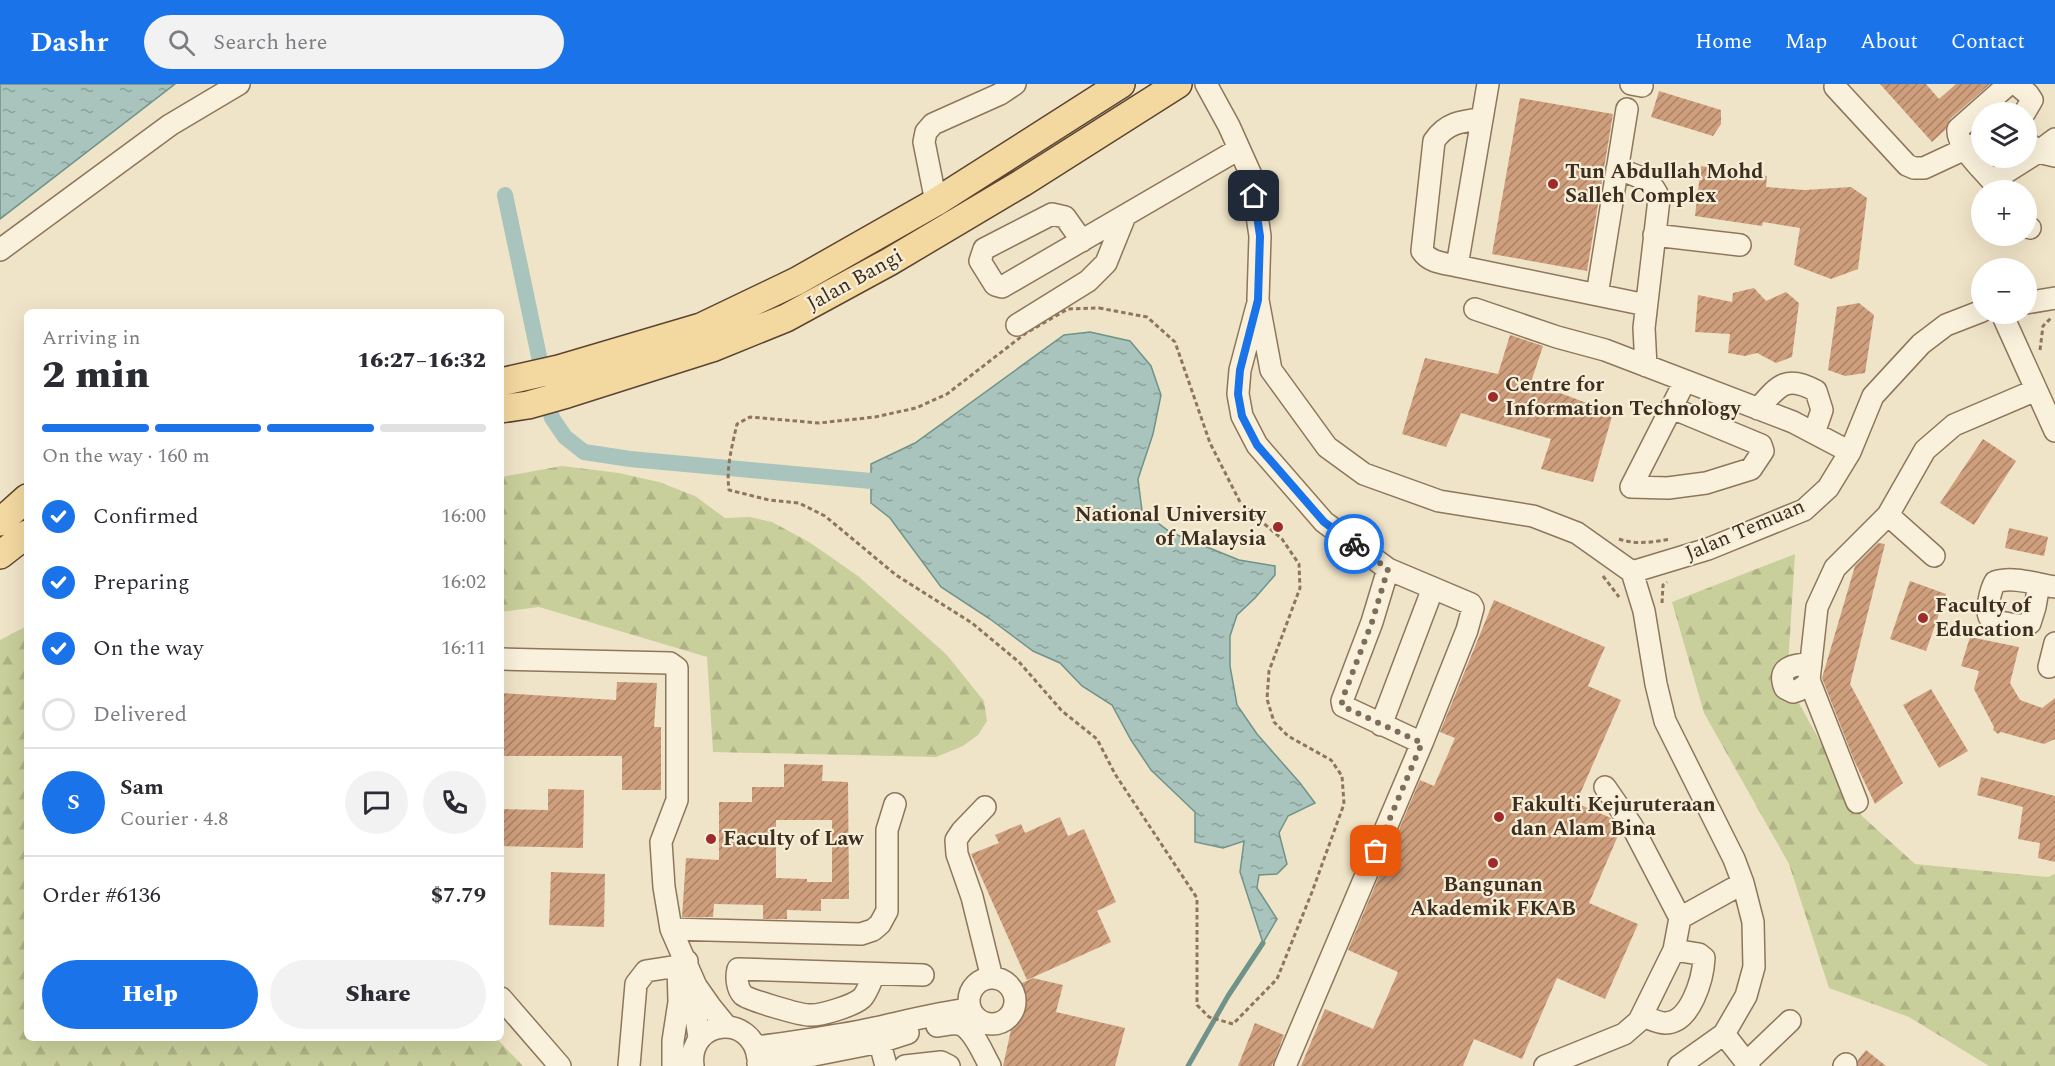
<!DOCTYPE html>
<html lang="en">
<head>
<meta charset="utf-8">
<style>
	:root { --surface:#fff; --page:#f2f2f3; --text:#2b2b33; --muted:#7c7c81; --line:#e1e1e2; --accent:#1a73e8 }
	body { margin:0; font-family:Spectral,serif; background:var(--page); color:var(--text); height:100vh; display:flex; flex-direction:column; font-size:22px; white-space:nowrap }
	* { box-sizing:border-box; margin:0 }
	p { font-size:20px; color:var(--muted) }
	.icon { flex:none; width:33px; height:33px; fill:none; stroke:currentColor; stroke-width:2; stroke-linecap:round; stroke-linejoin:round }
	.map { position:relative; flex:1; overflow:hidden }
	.panel { position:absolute; left:24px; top:225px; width:480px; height:732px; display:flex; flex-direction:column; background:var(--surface); border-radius:9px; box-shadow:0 6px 24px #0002 }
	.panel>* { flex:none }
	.buttons { position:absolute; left:1971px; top:18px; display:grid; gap:12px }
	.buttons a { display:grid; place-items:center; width:66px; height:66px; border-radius:50%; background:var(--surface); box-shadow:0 6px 24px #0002; font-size:30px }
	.pin { position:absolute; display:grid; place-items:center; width:51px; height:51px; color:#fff; margin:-26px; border-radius:12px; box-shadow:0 3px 9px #0006 }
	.courier { position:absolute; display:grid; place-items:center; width:60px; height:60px; margin:-30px; border:4px solid #1a73e8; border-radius:50%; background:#fff; color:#222; box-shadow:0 2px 8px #0007 }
	.headline em { font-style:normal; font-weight:800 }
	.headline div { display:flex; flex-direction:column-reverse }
	.headline { display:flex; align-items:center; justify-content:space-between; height:102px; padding:0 18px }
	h1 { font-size:39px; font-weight:800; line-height:45px }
	.bar { display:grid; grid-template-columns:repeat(4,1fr); gap:9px 6px; align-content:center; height:72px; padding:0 18px }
	.bar i { height:8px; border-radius:4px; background:var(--line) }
	.bar .selected { background:var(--accent) }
	.bar p { grid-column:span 4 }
	.line { display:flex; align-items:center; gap:15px; padding:0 18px; border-top:2px solid var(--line) }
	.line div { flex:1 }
	.round { display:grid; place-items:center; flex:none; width:63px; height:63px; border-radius:32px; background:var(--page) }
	ol { padding:0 18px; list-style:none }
	li { display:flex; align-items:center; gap:18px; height:66px }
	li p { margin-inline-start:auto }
	li .icon { padding:6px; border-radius:50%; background:var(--accent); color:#fff; stroke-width:4 }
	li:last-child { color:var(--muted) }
	li i { width:33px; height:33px; border:3px solid var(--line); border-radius:50% }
	.cta { display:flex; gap:12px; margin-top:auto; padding:12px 18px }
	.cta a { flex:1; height:69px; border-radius:36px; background:var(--accent); color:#fff; font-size:24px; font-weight:800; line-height:69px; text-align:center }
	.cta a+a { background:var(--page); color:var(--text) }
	header { display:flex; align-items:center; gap:36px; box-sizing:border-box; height:84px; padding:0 30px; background:var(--accent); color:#fff }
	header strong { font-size:28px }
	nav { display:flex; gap:33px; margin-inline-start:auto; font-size:21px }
	.search { width:420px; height:54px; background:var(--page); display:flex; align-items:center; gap:15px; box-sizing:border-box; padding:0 21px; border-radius:33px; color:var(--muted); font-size:22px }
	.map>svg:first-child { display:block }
	.forest { fill:url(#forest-firs) }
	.water { fill:url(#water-ripples); stroke:#6f938a; stroke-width:1.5 }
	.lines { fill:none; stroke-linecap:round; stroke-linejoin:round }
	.stream { stroke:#6f938a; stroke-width:5 }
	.canal { stroke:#a9c4bc; stroke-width:16 }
	.building { fill:url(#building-hatch); fill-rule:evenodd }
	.minor-casing { stroke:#8d765c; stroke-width:24 }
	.major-casing { stroke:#5b4430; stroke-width:30 }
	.path { stroke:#8d765c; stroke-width:3; stroke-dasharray:4.5 3; stroke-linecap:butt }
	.minor { stroke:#faf1dc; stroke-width:21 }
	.major { stroke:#f3d9a0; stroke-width:27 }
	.done { stroke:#7c6e5b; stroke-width:6; stroke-dasharray:0 10.8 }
	.route { stroke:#1a73e8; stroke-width:8 }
	.poi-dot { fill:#9e2a2b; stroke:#f7eed8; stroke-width:2 }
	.labels { text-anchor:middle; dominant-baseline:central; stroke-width:4.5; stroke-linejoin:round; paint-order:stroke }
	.poi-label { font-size:21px; font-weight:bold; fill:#3d2e20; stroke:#f7eed8; text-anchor:start }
	.street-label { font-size:21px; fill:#3d2e20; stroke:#f7eed8 }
</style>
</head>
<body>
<header>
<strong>Dashr</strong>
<div class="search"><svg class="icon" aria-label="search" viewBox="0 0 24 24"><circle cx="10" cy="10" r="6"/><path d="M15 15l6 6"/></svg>Search here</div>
<nav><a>Home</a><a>Map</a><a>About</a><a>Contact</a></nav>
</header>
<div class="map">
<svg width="2055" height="982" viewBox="0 0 2055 982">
	<defs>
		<pattern id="forest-firs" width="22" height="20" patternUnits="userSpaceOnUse" patternTransform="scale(1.5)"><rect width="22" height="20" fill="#c9cf9b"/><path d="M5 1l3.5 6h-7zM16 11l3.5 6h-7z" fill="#aeb285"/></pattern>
		<pattern id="water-ripples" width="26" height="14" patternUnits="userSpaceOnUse" patternTransform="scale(1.5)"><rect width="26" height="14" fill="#a9c4bc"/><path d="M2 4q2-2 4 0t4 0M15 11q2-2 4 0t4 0" fill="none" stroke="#8ba098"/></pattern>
		<pattern id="building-hatch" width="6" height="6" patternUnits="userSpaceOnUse" patternTransform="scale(1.5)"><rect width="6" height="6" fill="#cf9f7d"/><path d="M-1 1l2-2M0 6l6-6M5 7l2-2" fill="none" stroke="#a98266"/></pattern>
	</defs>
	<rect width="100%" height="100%" fill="#f0e4c8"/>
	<!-- forest -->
	<path class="forest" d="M562 382 619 389 659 398 695 412 725 434 750 433 772 438 809 458 858 492 946 570 984 617 987 637 978 651 963 662 936 673 713 668 707 573 539 523 501 528V393Z
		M1795 470 1787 598 1862 732 1915 780 2048 793 2055 790V982H1989L1909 933 1829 904 1789 780 1704 629 1672 518Z
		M27 542V954H496L523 982H0V556Z"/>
	<!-- water -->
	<path class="water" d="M0 0H175L0 135Z
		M1090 248 1130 257 1151 282 1161 311 1153 350 1138 395 1142 427 1170 448 1239 476 1275 482V491L1255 514 1237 531 1230 552V582L1237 621 1257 650 1300 699 1315 719 1288 732 1279 749 1287 780 1277 790 1259 791 1257 804 1277 835 1263 859 1240 788 1244 757 1223 764 1195 758V728L1151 686 1131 656 1112 621 1082 602 1060 579 1033 567 990 535 941 503 890 434 871 419V380L915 359 1064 251Z"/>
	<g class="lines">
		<!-- stream -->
		<path class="stream" d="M1188 982 1228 912 1263 859"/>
		<!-- canal -->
		<path class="canal" d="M505 111 552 334 565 353 584 368 630 375 871 397"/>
	</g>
	<!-- building -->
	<path class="building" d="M1880 0H1926L1939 15 1956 0H1990L1950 35 1945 46 1932 58Z
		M1659 7 1721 26V40L1713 52 1651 33Z
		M1520 14 1613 30 1587 187 1492 170Z
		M1701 82 1767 92 1766 103 1805 106 1851 103 1867 114 1858 185 1831 195 1794 181 1800 144 1763 138 1762 142 1695 132Z
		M1754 204 1766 217 1786 208 1799 219 1792 273 1776 279 1757 269 1745 272 1728 269 1730 250 1695 248 1698 211 1732 218 1733 209Z
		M1859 219 1874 231 1865 289 1845 292 1828 286 1837 223Z
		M1510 251 1543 262 1531 298 1613 329 1593 398 1541 385 1551 355 1461 329 1446 363 1402 350 1425 274 1498 290Z
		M1983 355 2016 377 1974 441 1940 419Z
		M2009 444 2048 453 2044 472 2005 464Z
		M1878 459 1885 460 1850 600 1903 699 1875 720 1854 676 1822 594 1855 482Z
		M1910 497 1946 510 1926 567 1890 555Z
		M1494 516 1605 563 1588 602 1621 616 1576 719 1611 734 1620 747 1589 819 1638 840 1605 915 1557 894 1522 975 1474 955 1463 982H1301L1325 925 1373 945 1398 888 1348 866 1420 696 1434 702 1455 654 1440 648Z
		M1970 553 2019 563 2010 599 2020 616 2042 624 2055 614V655L2044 660 2001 648 1998 650 1993 646 1994 643 1974 605 1979 587 1961 582Z
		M617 598 657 599 654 643H661V706H622V672H501V609L616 616Z
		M1931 605 1968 667 1939 684 1903 621Z
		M784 680 823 681 822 697 848 698 849 815H821V827L787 826V835H763V821L714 820 713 833H682L686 774 719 776V718H752V703H784ZM776 736H832V798H807V795L776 794Z
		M1981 693 2055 712V778L2038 774 2040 759 2018 755 2023 723 1977 711Z
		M548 705 584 706 583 764 501 762V725L548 726Z
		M1060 733 1068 752 1084 745 1116 818 1097 827 1111 858 1027 896 971 770 999 759 995 751 1021 740 1025 749Z
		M551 788 605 790 604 843 549 841Z
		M1033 894 1063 901 1056 928 1125 944 1115 982H1003L1013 937 1018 938 1023 918 1020 900Z
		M1255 939 1284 951 1272 982H1238Z
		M1866 966 1886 982H1858V976Z"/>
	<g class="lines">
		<!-- minor casing -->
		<g class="minor-casing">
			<path id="minor" d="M1206 0 1229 42 1251 91 1260 152 1258 216 1271 286 1327 363 1364 390 1439 417 1533 432 1577 449 1632 488 1644 527 1656 600 1665 637 1734 775 1743 799 1753 838 1754 883 1746 912 1724 950 1679 982
				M1488 0 1457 182 1646 221
				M1631 0 1642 2
				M2009 0 1958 45C1956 61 1982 85 1992 97L2038 68 2055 72
				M2016 0 2028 10 2032 16 2025 28
				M1835 3 1907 81 1914 84H1924L1982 57
				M2026 57 2038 68 2055 55
				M1617 85C1635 91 1653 95 1659 115L1644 244 1646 282
				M936 118 924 58 926 48 933 40 1000 10 1015 0
				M2026 141 2030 144
				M1654 151 1740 161
				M1082 157 1065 133 1052 130 984 165 980 177 995 201 1002 203 1239 65
				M0 166 170 41 239 0
				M1457 182C1444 179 1430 179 1422 167L1434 57C1446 39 1461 37 1482 35
				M1597 211 1627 25
				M2026 219 2055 214
				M1257 222 1240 286 1238 310 1242 332 1257 361 1324 438 1388 485 1471 520 1473 524 1467 546 1422 659 1285 982
				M1475 225 1557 253 1605 266 1793 338 1850 368
				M2002 230 2055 347
				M1017 241 1088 197 1106 179 1125 132
				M1672 324 1761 361 1763 367 1751 385 1706 399 1668 404 1631 403 1685 297
				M1758 325C1778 302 1786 290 1816 307L1822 326 1814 349
				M1888 431 1934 472
				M1388 485 1372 538 1342 617 1343 622 1422 659
				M1632 488 1708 465 1804 426 1828 404 1850 368 1873 312 1921 260 1946 241 1982 227
				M2039 500 2035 523 2030 539C2022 542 2013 541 2005 539 2001 538 1995 538 1991 535 1984 530 1991 505 1995 498 2013 492 2036 500 2055 503
				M501 575 670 579 677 584V716L661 758 664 803 671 845 696 902 710 922 727 943
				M2049 583 2055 559
				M1810 598 1799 606 1793 608 1785 604C1776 583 1794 580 1811 580
				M1381 641 1433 504
				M1605 703 1632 742 1680 834
				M1857 718 1809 596 1817 523 1835 484 1888 431 1925 366 1954 341 2036 306
				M985 723 962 747 956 756 957 770 972 813 992 894
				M671 845 861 850 873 846 880 840 887 827V746L895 720
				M874 890C871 897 867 909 862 914 853 922 820 932 809 931 800 931 749 916 743 911 737 905 736 893 738 885L923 891
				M969 917a23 23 0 1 1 46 0a23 23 0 1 1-46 0Z
				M696 902V933L699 954
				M501 914 560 982
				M1642 932C1649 934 1658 939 1665 939 1691 939 1703 894 1704 874L1699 870 1674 866
				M937 942C945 941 955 938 962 941 975 948 983 970 990 982
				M876 944 886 982
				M1724 950 1749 982
				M757 963C796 957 836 953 875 944 907 937 937 929 970 925
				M758 979 814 971 880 958 908 949
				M1746 979 1790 937
				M629 982 636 900 646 887 678 882 687 877
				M673 982V957L679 918 678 882
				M693 982C687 935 753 928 758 975
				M905 982 941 978 949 982
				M1545 982 1624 950 1639 937 1674 866 1680 834 1743 799
				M1844 982 1846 980"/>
		</g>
		<!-- major casing -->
		<g class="major-casing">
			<path id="major" d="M501 298 559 285 701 243 797 197 936 118 1121 0
				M501 325 528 321 567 310 712 264 786 234 889 178 1022 99 1178 0
				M0 438 27 414
				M0 471 27 450"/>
		</g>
		<!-- path -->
		<path class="path" d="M1099 224 1147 233 1175 258 1210 359 1241 420 1282 455 1299 480 1300 504 1269 587 1267 615 1274 638 1288 652 1331 676 1342 692 1344 720 1312 808 1277 895 1233 940 1209 933 1197 921V814L1115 690 1097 655 1062 627 1020 579 972 539 896 491 825 432 799 419 769 416 729 406C726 384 732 362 737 340L750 333 819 339 875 333 916 324 947 310 1026 249 1068 225Z
			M2040 266 2043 242 2051 234
			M1619 455C1636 461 1654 458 1671 455
			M1603 492 1619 513
			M1662 519 1663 501 1667 498"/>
		<!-- minor -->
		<use href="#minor" class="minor"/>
		<!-- major -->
		<use href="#major" class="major"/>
	</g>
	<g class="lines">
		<!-- done -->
		<path class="done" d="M1354 460 1388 485 1372 538 1342 616V622L1422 659 1376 767"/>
		<!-- route -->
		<path class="route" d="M1254 112 1260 152 1258 216 1240 286 1238 310 1242 332 1257 361 1324 438 1354 460"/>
	</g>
	<!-- markers -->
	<g class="poi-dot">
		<circle cx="1553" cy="100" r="6"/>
		<circle cx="1493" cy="313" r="6"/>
		<circle cx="1278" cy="443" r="6"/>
		<circle cx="1923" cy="534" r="6"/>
		<circle cx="1499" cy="733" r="6"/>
		<circle cx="711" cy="755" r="6"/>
		<circle cx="1493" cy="779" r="6"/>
	</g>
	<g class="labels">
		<!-- poi labels -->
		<g class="poi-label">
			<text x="1565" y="88">Tun Abdullah Mohd<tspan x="1565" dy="24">Salleh Complex</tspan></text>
			<text x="1505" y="301">Centre for<tspan x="1505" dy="24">Information Technology</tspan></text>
			<text x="1266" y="431" text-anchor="end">National University<tspan x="1266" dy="24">of Malaysia</tspan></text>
			<text x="1935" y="522">Faculty of<tspan x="1935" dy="24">Education</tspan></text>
			<text x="1511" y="721">Fakulti Kejuruteraan<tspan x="1511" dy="24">dan Alam Bina</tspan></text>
			<text x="723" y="755">Faculty of Law</text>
			<text x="1493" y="801" text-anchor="middle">Bangunan<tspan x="1493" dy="24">Akademik FKAB</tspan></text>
		</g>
		<!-- street labels -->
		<g class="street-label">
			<text transform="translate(855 196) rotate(-29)">Jalan Bangi</text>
			<text transform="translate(1745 446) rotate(-23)">Jalan Temuan</text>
		</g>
	</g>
</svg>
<div class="buttons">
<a><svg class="icon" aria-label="layers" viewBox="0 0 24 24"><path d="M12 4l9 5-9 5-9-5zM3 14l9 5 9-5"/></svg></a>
<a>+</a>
<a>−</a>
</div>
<div class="pin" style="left:1376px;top:767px;background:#ea580c"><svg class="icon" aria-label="bag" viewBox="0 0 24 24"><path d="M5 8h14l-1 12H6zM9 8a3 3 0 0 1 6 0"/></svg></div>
<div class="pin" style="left:1254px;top:112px;background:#1f2937"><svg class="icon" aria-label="home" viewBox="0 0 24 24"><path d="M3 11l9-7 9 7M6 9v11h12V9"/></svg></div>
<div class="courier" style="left:1354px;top:460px"><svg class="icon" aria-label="bike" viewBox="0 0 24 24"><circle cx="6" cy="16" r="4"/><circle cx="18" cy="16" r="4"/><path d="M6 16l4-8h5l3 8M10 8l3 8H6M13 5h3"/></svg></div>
<section class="panel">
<div class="headline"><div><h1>2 min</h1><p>Arriving in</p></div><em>16:27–16:32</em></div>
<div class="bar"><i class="selected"></i><i class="selected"></i><i class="selected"></i><i></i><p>On the way · 160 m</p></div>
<ol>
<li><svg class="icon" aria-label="check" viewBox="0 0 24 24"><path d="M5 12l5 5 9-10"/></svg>Confirmed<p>16:00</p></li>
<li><svg class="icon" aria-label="check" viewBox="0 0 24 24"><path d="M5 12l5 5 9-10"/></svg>Preparing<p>16:02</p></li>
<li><svg class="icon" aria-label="check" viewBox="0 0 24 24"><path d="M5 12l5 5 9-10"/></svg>On the way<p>16:11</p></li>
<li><i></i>Delivered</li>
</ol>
<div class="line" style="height:108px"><b class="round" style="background:var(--accent);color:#fff">S</b><div><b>Sam</b><p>Courier · 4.8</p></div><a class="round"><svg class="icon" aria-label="chat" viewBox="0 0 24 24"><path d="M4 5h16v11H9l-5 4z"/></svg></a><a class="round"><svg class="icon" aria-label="phone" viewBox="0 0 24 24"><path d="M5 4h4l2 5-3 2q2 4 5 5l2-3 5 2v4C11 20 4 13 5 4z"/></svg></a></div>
<div class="line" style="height:78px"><div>Order #6136</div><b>$7.79</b></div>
<div class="cta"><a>Help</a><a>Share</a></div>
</section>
</div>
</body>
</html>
